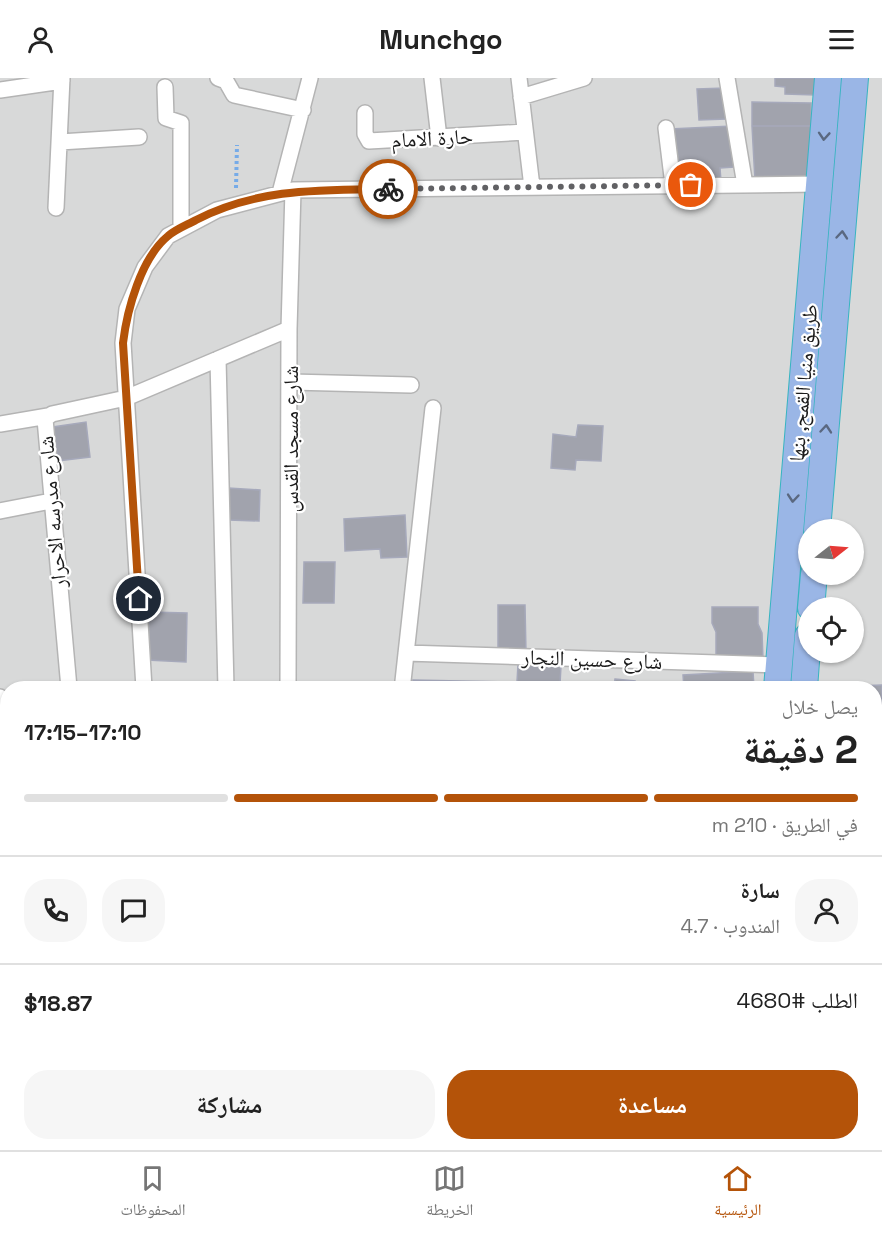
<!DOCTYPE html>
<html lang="ar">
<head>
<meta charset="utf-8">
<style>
	:root { --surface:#fff; --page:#f6f6f6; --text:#222; --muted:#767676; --line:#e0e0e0; --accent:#b45309 }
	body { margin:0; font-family:"Space Grotesk","Noto Naskh Arabic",sans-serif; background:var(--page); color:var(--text); direction:rtl; height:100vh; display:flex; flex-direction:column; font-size:22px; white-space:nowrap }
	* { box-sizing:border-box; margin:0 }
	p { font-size:20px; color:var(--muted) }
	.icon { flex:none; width:33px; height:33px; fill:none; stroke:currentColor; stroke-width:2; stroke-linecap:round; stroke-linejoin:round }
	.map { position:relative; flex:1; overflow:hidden; direction:ltr }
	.drawer { position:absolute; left:0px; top:603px; width:882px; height:470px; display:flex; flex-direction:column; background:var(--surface); border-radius:24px 24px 0 0; box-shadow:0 2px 4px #0004; direction:rtl }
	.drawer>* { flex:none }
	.needle { width:39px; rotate:73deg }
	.fabs { position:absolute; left:798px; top:441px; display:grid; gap:12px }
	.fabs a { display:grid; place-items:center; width:66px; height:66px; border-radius:50%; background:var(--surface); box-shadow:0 2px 4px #0004; font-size:30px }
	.pin { position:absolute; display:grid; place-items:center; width:51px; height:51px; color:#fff; margin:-26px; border:3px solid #fff; border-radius:50%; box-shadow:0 2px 6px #0007 }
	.courier { position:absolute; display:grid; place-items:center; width:60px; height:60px; margin:-30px; border:4px solid #b45309; border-radius:50%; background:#fff; color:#222; box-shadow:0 2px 8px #0007 }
	.summary em { font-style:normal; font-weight:800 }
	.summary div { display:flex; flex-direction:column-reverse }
	.summary { display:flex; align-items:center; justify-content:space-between; height:102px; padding:0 24px }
	h1 { font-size:39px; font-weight:800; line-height:45px }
	.bar { display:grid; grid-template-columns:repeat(4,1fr); gap:9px 6px; align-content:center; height:72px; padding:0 24px }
	.bar i { height:8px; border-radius:4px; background:var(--line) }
	.bar .active { background:var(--accent) }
	.bar p { grid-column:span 4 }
	.line { display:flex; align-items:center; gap:15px; padding:0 24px; border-top:2px solid var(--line) }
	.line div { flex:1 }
	.round { display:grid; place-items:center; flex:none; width:63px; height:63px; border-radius:24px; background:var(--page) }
	.button { display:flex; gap:12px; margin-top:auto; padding:12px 24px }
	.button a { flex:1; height:69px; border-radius:24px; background:var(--accent); color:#fff; font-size:24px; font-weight:800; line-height:69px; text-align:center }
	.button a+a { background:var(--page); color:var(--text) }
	header { display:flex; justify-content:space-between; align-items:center; height:78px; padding:0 24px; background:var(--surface); font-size:27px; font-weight:800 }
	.menu { display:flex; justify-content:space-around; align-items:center; height:84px; border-top:2px solid var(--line); background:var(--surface); font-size:16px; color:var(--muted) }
	.menu a { display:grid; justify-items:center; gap:3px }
	.menu .active { color:var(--accent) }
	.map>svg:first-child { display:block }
	.residential { fill:#d8d9d9; fill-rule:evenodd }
	.building { fill:#a1a3ad; stroke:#a6a9bb; stroke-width:1.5 }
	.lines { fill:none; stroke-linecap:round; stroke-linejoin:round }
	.service-casing { stroke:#b4b4b4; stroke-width:10 }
	.minor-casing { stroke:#b4b4b4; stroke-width:18 }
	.trunk-casing { stroke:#37b4c1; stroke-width:28 }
	.path { stroke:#76abe8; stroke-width:4; stroke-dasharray:3 3; stroke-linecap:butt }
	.service { stroke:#fff; stroke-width:8 }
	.minor { stroke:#fff; stroke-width:15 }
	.trunk { stroke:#9ab6e6; stroke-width:26 }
	.oneway { stroke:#5a6880 }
	.done { stroke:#616164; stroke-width:6; stroke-dasharray:0 10.8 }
	.route { stroke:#b45309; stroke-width:8 }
	.labels { text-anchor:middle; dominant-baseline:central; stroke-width:4.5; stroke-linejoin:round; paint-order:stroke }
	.street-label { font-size:21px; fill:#1b1b1b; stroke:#fff }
</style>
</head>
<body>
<header><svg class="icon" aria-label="menu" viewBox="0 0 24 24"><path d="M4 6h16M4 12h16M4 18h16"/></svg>Munchgo<svg class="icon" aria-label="person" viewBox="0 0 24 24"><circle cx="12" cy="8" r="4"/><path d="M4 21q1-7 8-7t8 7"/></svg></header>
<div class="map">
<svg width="882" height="1072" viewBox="0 0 882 1072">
	<rect width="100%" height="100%" fill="#e3e2eb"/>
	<!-- residential -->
	<path class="residential" d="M0 0H882V1072H0ZM808 452H854V496H808ZM808 530H854V574H808ZM8 610H874V1065H8Z"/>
	<!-- building -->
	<path class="building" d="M775 0H816L815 17 785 16V9L775 8Z
		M725 10 726 41 699 42 697 11Z
		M752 24 811 25V48H752Z
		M732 48 734 89 720 90 721 103 695 105 694 96 673 97 670 51Z
		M752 48H811L812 103H755Z
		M86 344 90 379 58 383 53 349Z
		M578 347 603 348 601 383 576 382 575 392 551 390 553 356 576 359Z
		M228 410 260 412 259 443 229 442Z
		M405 437 407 479 381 480 380 471 345 473 344 441Z
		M304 484H335L334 525H303Z
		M498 527H525L526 575H498Z
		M712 529H758V546L762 555 763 581H716V554L712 545Z
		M149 534 187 535 186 584 147 582Z
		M518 586 561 588 560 606 565 610H521L517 604Z
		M753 593 754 610H684L683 597Z
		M615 601 635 603 634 610H614Z
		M413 602 516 604V610H413Z
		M882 607V666H874V610L827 609Z
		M0 634H8V688H0Z
		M874 761 882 762V789L874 788Z
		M874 861H882V912H874Z
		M874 979H879L878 1022H874Z
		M49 1065H82L95 1072H45Z
		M122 1065H145L144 1072H121Z
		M648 1065H704L703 1072Z"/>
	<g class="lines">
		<!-- service casing -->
		<g class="service-casing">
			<path id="service" d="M625 1072V1065"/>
		</g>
		<!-- minor casing -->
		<g class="minor-casing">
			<path id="minor" d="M218 0 226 3 234 17 303 32
				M432 0 439 60
				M519 0 532 109
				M727 0 745 107
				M165 9 166 40 181 45V150
				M0 12 62 3
				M521 19 584 0
				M365 35V56L369 63 525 54
				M666 50 673 107
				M60 64 139 59
				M280 115 310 0
				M56 130 62 0
				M218 281 226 610
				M291 304 411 307
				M0 346 48 338
				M0 433 51 423
				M406 575 779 587
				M403 603 433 330
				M69 610 45 341 52 336 126 320 289 251
				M144 610 123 265 127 231 145 189 168 158 217 132 293 112 820 106
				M288 610 289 251 293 112
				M0 619 1 631
				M0 705H8
				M8 762V839
				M0 916H8
				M0 1023H8
				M431 1065 500 1072"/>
		</g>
		<!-- trunk casing -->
		<g class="trunk-casing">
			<path id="trunk" d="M817 452 855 0
				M811 530 814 496
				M777 610 828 0
				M804 610 808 558
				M738 1072V1065
				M765 1072V1065"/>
		</g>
		<!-- path -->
		<path class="path" d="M236 110 237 67"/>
		<!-- service -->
		<use href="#service" class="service"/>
		<!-- minor -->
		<use href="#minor" class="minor"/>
		<!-- trunk -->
		<use href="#trunk" class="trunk"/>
	</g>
	<!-- one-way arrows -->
	<defs><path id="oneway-chevron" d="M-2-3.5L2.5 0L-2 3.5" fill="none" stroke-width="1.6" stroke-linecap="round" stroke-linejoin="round" transform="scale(1.5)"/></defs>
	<g class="oneway">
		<use href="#oneway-chevron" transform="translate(824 58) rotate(94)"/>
		<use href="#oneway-chevron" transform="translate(842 157) rotate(-85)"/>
		<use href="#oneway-chevron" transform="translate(826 351) rotate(-85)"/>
		<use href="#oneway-chevron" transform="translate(793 420) rotate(95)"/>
	</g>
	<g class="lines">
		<!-- done -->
		<path class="done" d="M388 111 691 107"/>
		<!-- route -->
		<path class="route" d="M139 521 123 265C127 232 141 180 168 158 176 151 187 147 196 142 258 110 320 112 388 111"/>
	</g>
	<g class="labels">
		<!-- street labels -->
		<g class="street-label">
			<text transform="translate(432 60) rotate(-3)">حارة الامام</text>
			<text transform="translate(803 305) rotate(-85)">طريق منيا القمح, بنها</text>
			<text transform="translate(290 361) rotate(-90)">شارع مسجد القدس</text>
			<text transform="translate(52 434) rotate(-95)">شارع مدرسه الاحرار</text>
			<text transform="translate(592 581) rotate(2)">شارع حسين النجار</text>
		</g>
	</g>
</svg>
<div class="fabs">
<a><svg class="needle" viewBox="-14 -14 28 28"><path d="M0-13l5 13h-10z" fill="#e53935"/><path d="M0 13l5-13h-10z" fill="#767676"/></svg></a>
<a><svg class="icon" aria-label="locate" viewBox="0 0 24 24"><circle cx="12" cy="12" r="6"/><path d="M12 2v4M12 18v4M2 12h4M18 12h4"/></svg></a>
</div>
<div class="pin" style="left:691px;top:107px;background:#ea580c"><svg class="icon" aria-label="bag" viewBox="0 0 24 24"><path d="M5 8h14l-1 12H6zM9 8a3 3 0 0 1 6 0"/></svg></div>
<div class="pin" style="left:139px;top:521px;background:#1f2937"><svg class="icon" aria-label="home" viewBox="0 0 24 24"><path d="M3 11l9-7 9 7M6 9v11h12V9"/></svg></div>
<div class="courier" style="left:388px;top:111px"><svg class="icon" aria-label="bike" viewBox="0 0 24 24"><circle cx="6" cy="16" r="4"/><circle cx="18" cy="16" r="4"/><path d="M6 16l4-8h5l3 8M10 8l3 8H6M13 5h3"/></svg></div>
<section class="drawer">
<div class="summary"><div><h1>2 دقيقة</h1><p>يصل خلال</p></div><em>17:10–17:15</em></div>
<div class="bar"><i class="active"></i><i class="active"></i><i class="active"></i><i></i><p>في الطريق · 210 m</p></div>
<div class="line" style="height:108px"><a class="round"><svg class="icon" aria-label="person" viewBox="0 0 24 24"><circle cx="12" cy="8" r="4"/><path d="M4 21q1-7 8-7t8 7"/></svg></a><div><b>سارة</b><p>المندوب · 4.7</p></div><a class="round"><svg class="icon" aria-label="chat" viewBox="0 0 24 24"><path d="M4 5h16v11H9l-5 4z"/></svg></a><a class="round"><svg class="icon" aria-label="phone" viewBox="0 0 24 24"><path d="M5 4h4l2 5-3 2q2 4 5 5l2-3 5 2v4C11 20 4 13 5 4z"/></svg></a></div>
<div class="line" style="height:78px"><div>الطلب #4680</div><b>$18.87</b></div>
<div class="button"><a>مساعدة</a><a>مشاركة</a></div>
</section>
</div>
<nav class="menu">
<a class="active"><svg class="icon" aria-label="home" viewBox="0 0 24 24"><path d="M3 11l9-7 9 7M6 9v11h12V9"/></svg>الرئيسية</a>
<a><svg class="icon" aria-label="map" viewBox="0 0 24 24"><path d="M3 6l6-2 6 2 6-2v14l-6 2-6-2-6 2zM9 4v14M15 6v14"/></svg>الخريطة</a>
<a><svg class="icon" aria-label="saved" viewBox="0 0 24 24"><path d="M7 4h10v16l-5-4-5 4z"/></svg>المحفوظات</a>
</nav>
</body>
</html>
